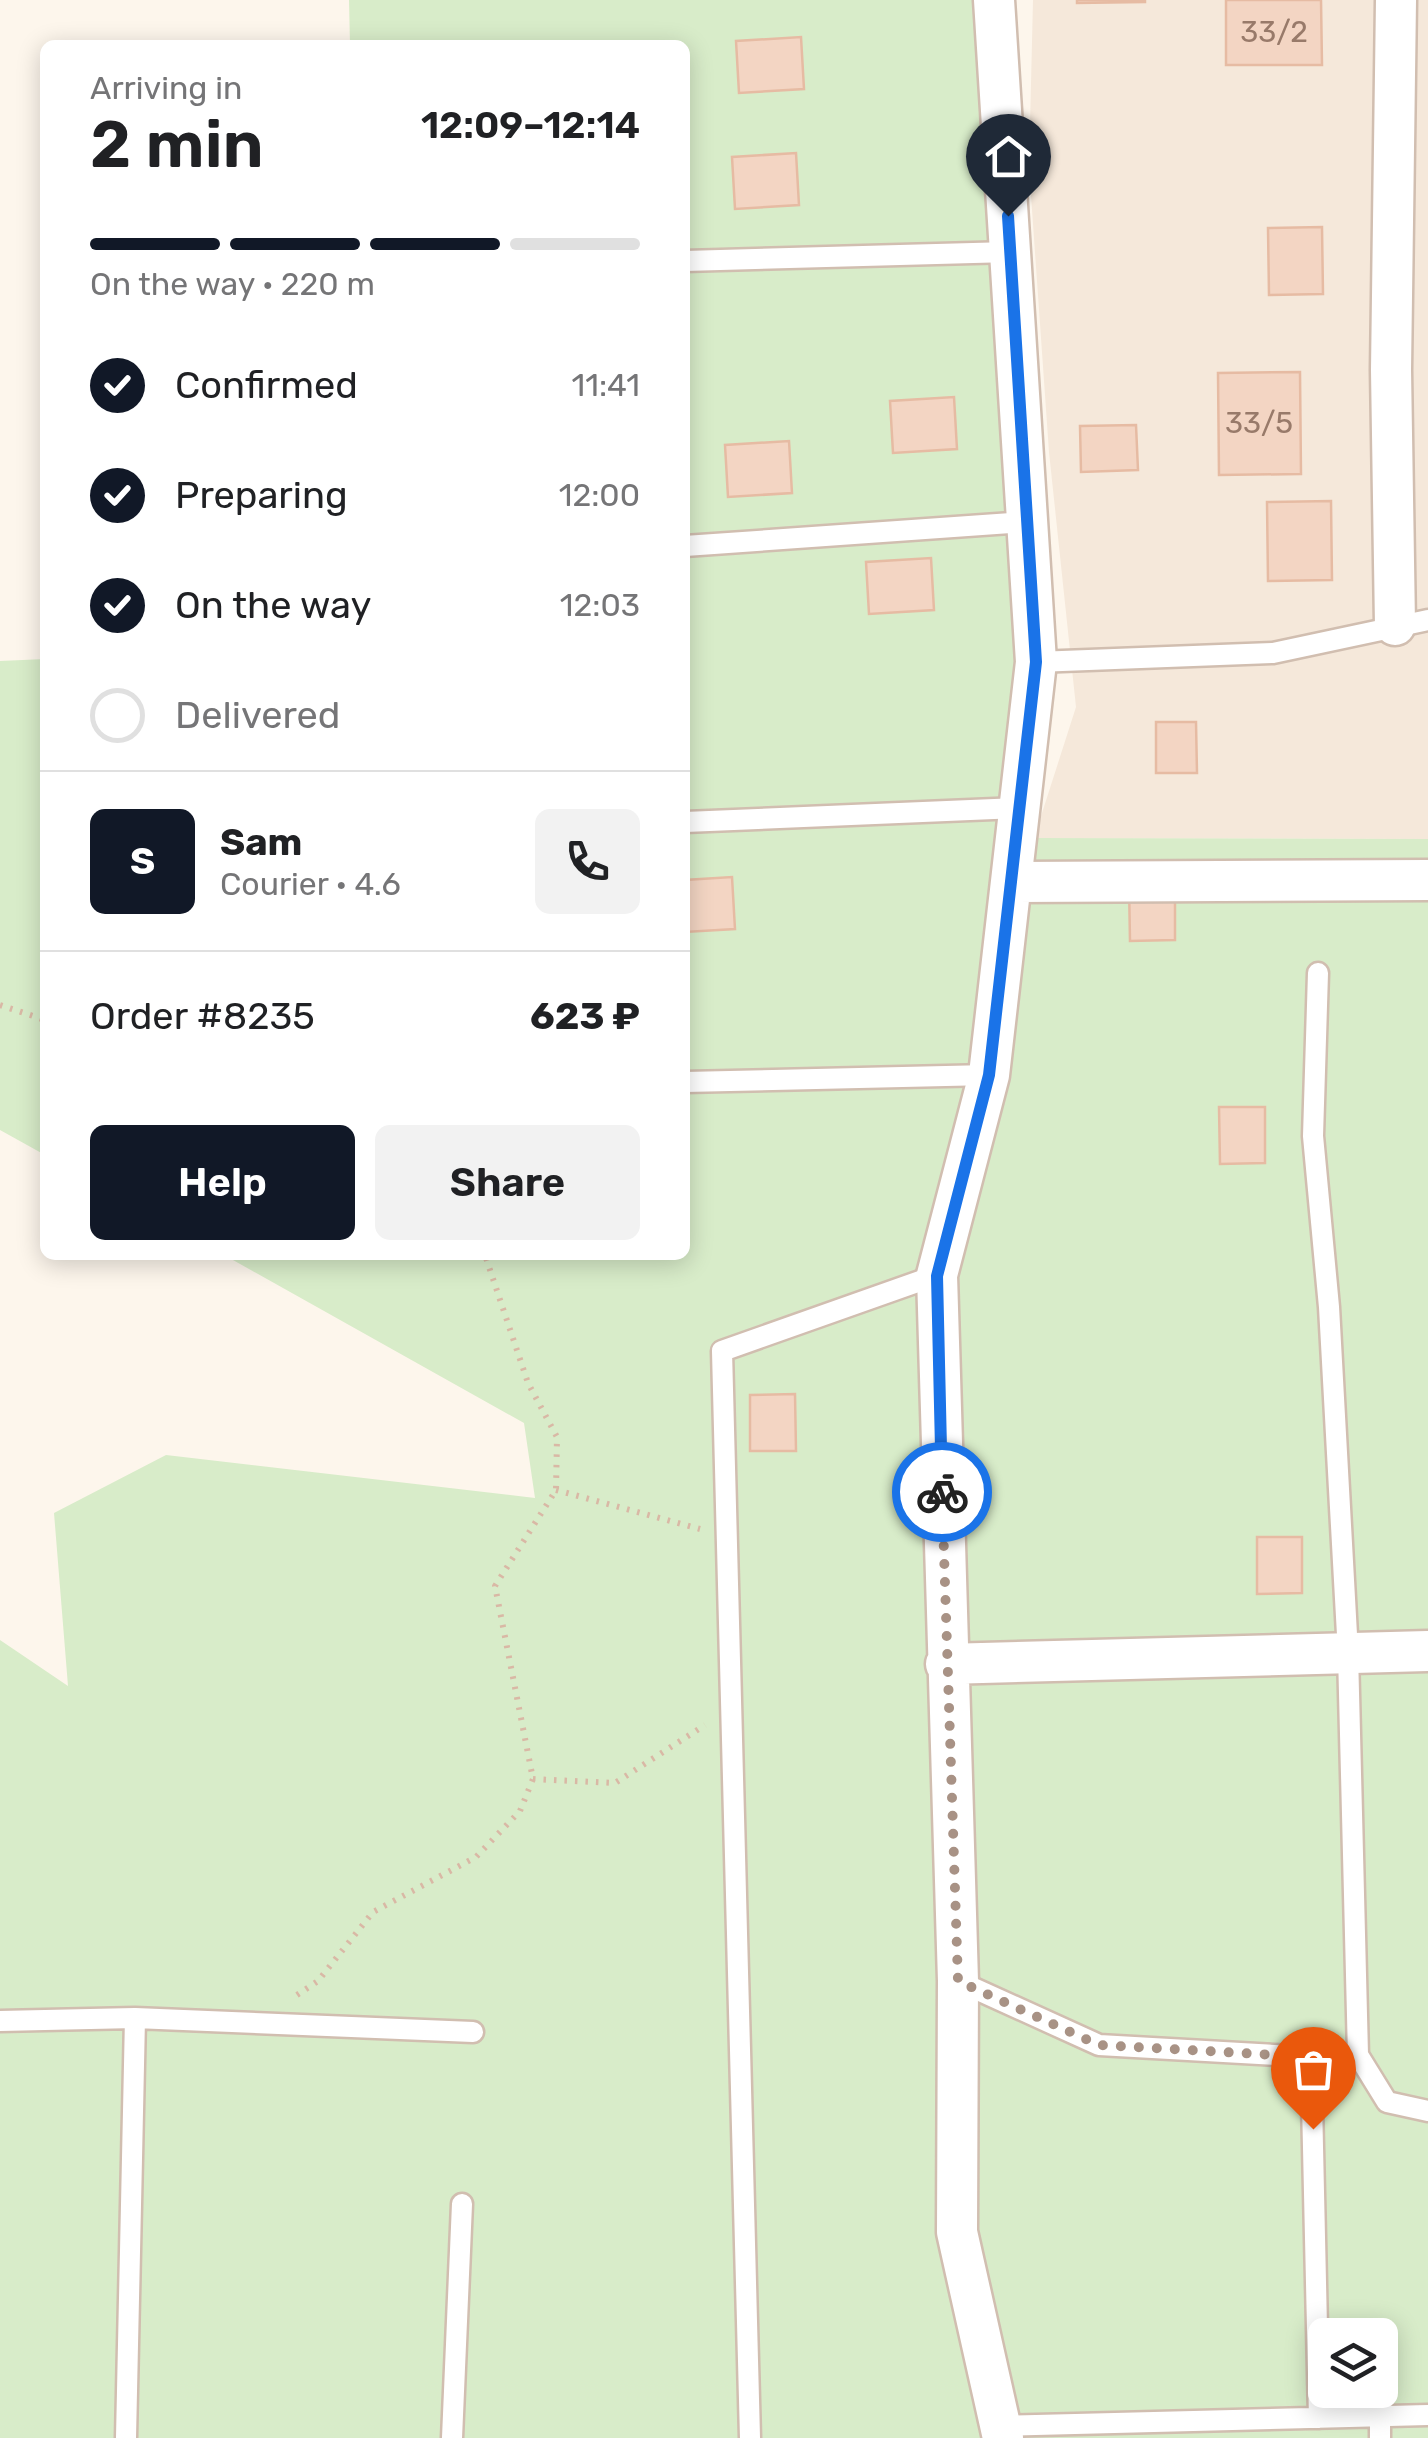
<!DOCTYPE html>
<html lang="en">
<head>
<meta charset="utf-8">
<style>
	:root { --surface:#fff; --page:#f2f2f2; --text:#202124; --muted:#757577; --line:#e0e0e0; --accent:#111827 }
	body { margin:0; font-family:Rubik,sans-serif; background:var(--page); color:var(--text); height:100vh; display:flex; flex-direction:column; font-size:38px; white-space:nowrap }
	* { box-sizing:border-box; margin:0 }
	p { font-size:32px; color:var(--muted) }
	.icon { flex:none; width:55px; height:55px; fill:none; stroke:currentColor; stroke-width:2; stroke-linecap:round; stroke-linejoin:round }
	.map { position:relative; flex:1; overflow:hidden }
	.side { position:absolute; left:40px; top:40px; width:650px; height:1220px; display:flex; flex-direction:column; background:var(--surface); border-radius:15px; box-shadow:0 5px 25px #0003 }
	.side>* { flex:none }
	.fabs { position:absolute; left:1308px; top:2318px; display:grid; gap:20px }
	.fabs a { display:grid; place-items:center; width:90px; height:90px; border-radius:15px; background:var(--surface); box-shadow:0 5px 25px #0003; font-size:50px }
	.pin { position:absolute; display:grid; place-items:center; width:85px; height:85px; color:#fff; margin:-102px -42px; border-radius:50% 50% 50% 0; rotate:-45deg; box-shadow:0 0 10px #0007 }
	.pin .icon { rotate:45deg }
	.courier { position:absolute; display:grid; place-items:center; width:100px; height:100px; margin:-50px; border:8px solid #1a73e8; border-radius:50%; background:#fff; color:#222; box-shadow:0 2px 12px #0007 }
	.head em { font-style:normal; font-weight:600 }
	.head div { display:flex; flex-direction:column-reverse }
	.head { display:flex; align-items:center; justify-content:space-between; height:170px; padding:0 50px }
	h1 { font-size:65px; font-weight:600; line-height:75px }
	.bar { display:grid; grid-template-columns:repeat(4,1fr); gap:15px 10px; align-content:center; height:120px; padding:0 50px }
	.bar i { height:12px; border-radius:8px; background:var(--line) }
	.bar .selected { background:var(--accent) }
	.bar p { grid-column:span 4 }
	.line { display:flex; align-items:center; gap:25px; padding:0 50px; border-top:2px solid var(--line) }
	.line div { flex:1 }
	.round { display:grid; place-items:center; flex:none; width:105px; height:105px; border-radius:15px; background:var(--page) }
	ol { padding:0 50px; list-style:none }
	li { display:flex; align-items:center; gap:30px; height:110px }
	li p { margin-inline-start:auto }
	li .icon { padding:10px; border-radius:50%; background:var(--accent); color:#fff; stroke-width:4 }
	li:last-child { color:var(--muted) }
	li i { width:55px; height:55px; border:5px solid var(--line); border-radius:50% }
	.cta { display:flex; gap:20px; margin-top:auto; padding:20px 50px }
	.cta a { flex:1; height:115px; border-radius:15px; background:var(--accent); color:#fff; font-size:40px; font-weight:600; line-height:115px; text-align:center }
	.cta a+a { background:var(--page); color:var(--text) }
	.map>svg:first-child { display:block }
	.residential { fill:#f5e8da }
	.green { fill:#d8ecc9; fill-rule:evenodd }
	.building { fill:#f3d5c3; stroke:#e6bba3; stroke-width:2.5 }
	.lines { fill:none; stroke-linecap:round; stroke-linejoin:round }
	.service-casing { stroke:#d1beb0; stroke-width:25 }
	.minor-casing { stroke:#d1beb0; stroke-width:45 }
	.path { stroke:#d9b8a5; stroke-width:6; stroke-dasharray:2.5 8; stroke-linecap:butt }
	.service { stroke:#fff; stroke-width:20 }
	.minor { stroke:#fff; stroke-width:40 }
	.done { stroke:#a89285; stroke-width:10; stroke-dasharray:0 18 }
	.route { stroke:#1a73e8; stroke-width:12 }
	.labels { text-anchor:middle; dominant-baseline:central; stroke-width:8; stroke-linejoin:round; paint-order:stroke }
	.number-label { font-size:30px; fill:#987a6a }
</style>
</head>
<body>
<div class="map">
<svg width="1428" height="2438" viewBox="0 0 1428 2438">
	<rect width="100%" height="100%" fill="#fdf6ec"/>
	<!-- residential -->
	<path class="residential" d="M1033 0H1428V839L1034 838 1076 707 1049 452 1029 167Z"/>
	<!-- green -->
	<path class="green" d="M349 0H983L1034 838 1428 839V2438H0V1640L68 1686 54 1513 166 1455 535 1498 524 1423 224 1255H685V45H350ZM1325 2335H1380V2390H1325Z
		M45 659V1155L0 1130V661Z"/>
	<!-- building -->
	<path class="building" d="M1077 0H1145V2L1077 3Z
		M1226 0H1321L1322 65H1226Z
		M801 37 804 89 739 93 736 41Z
		M796 153 799 205 735 209 732 157Z
		M1322 227 1323 294 1269 295 1268 228Z
		M1300 372 1301 474 1219 475 1218 373Z
		M954 397 957 449 893 453 890 401Z
		M1136 425 1138 470 1081 472 1080 426Z
		M789 441 792 493 728 497 725 445Z
		M1331 501 1332 580 1268 581 1267 502Z
		M931 558 934 610 869 614 866 562Z
		M1156 722H1196L1197 773H1156Z
		M732 877 735 929 685 932V880Z
		M1129 884H1175V940L1130 941Z
		M1219 1107H1265V1163L1220 1164Z
		M795 1394 796 1451H750V1395Z
		M1257 1537H1302V1593L1257 1594Z"/>
	<g class="lines">
		<!-- service casing -->
		<g class="service-casing">
			<path id="service" d="M685 261 1010 252
				M685 546 1025 522
				M1036 662 1273 653 1428 620
				M685 822 1020 808
				M1318 973 1313 1136 1329 1307 1348 1653 1358 2055 1387 2102 1428 2111
				M685 1082 989 1075
				M958 1981 1099 2045 1311 2057 1358 2055
				M0 2021 135 2018 473 2032
				M1311 2057 1319 2418
				M1380 2416V2438
				M1001 2426 1428 2415
				M126 2438 135 2018
				M452 2438 462 2204
				M750 2438 722 1351 937 1275"/>
		</g>
		<!-- minor casing -->
		<g class="minor-casing">
			<path id="minor" d="M994 0 1036 662 989 1075 937 1275 958 1981 957 2232 1003 2438
				M1395 625 1391 370 1396 0
				M1011 882 1428 880
				M946 1664 1428 1651"/>
		</g>
		<!-- path -->
		<path class="path" d="M0 1005 45 1020
			M556 1490 700 1529
			M533 1779 615 1783 705 1725
			M297 1995 318 1981 373 1912 476 1857 520 1811 533 1779 495 1586 556 1490 557 1437 528 1383 485 1255"/>
		<!-- service -->
		<use href="#service" class="service"/>
		<!-- minor -->
		<use href="#minor" class="minor"/>
	</g>
	<g class="lines">
		<!-- done -->
		<path class="done" d="M942 1492 958 1981 1099 2045 1311 2057 1313 2129"/>
		<!-- route -->
		<path class="route" d="M942 1492 937 1276 989 1075 1036 662 1008 216"/>
	</g>
	<g class="labels">
		<!-- number labels -->
		<g class="number-label">
			<text x="1274" y="32">33/2</text>
			<text x="1259" y="423">33/5</text>
		</g>
	</g>
</svg>
<div class="fabs">
<a><svg class="icon" aria-label="layers" viewBox="0 0 24 24"><path d="M12 4l9 5-9 5-9-5zM3 14l9 5 9-5"/></svg></a>
</div>
<div class="pin" style="left:1313px;top:2129px;background:#ea580c"><svg class="icon" aria-label="bag" viewBox="0 0 24 24"><path d="M5 8h14l-1 12H6zM9 8a3 3 0 0 1 6 0"/></svg></div>
<div class="pin" style="left:1008px;top:216px;background:#1f2937"><svg class="icon" aria-label="home" viewBox="0 0 24 24"><path d="M3 11l9-7 9 7M6 9v11h12V9"/></svg></div>
<div class="courier" style="left:942px;top:1492px"><svg class="icon" aria-label="bike" viewBox="0 0 24 24"><circle cx="6" cy="16" r="4"/><circle cx="18" cy="16" r="4"/><path d="M6 16l4-8h5l3 8M10 8l3 8H6M13 5h3"/></svg></div>
<section class="side">
<div class="head"><div><h1>2 min</h1><p>Arriving in</p></div><em>12:09–12:14</em></div>
<div class="bar"><i class="selected"></i><i class="selected"></i><i class="selected"></i><i></i><p>On the way · 220 m</p></div>
<ol>
<li><svg class="icon" aria-label="check" viewBox="0 0 24 24"><path d="M5 12l5 5 9-10"/></svg>Confirmed<p>11:41</p></li>
<li><svg class="icon" aria-label="check" viewBox="0 0 24 24"><path d="M5 12l5 5 9-10"/></svg>Preparing<p>12:00</p></li>
<li><svg class="icon" aria-label="check" viewBox="0 0 24 24"><path d="M5 12l5 5 9-10"/></svg>On the way<p>12:03</p></li>
<li><i></i>Delivered</li>
</ol>
<div class="line" style="height:180px"><b class="round" style="background:var(--accent);color:#fff">S</b><div><b>Sam</b><p>Courier · 4.6</p></div><a class="round"><svg class="icon" aria-label="phone" viewBox="0 0 24 24"><path d="M5 4h4l2 5-3 2q2 4 5 5l2-3 5 2v4C11 20 4 13 5 4z"/></svg></a></div>
<div class="line" style="height:130px"><div>Order #8235</div><b>623 ₽</b></div>
<div class="cta"><a>Help</a><a>Share</a></div>
</section>
</div>
</body>
</html>
